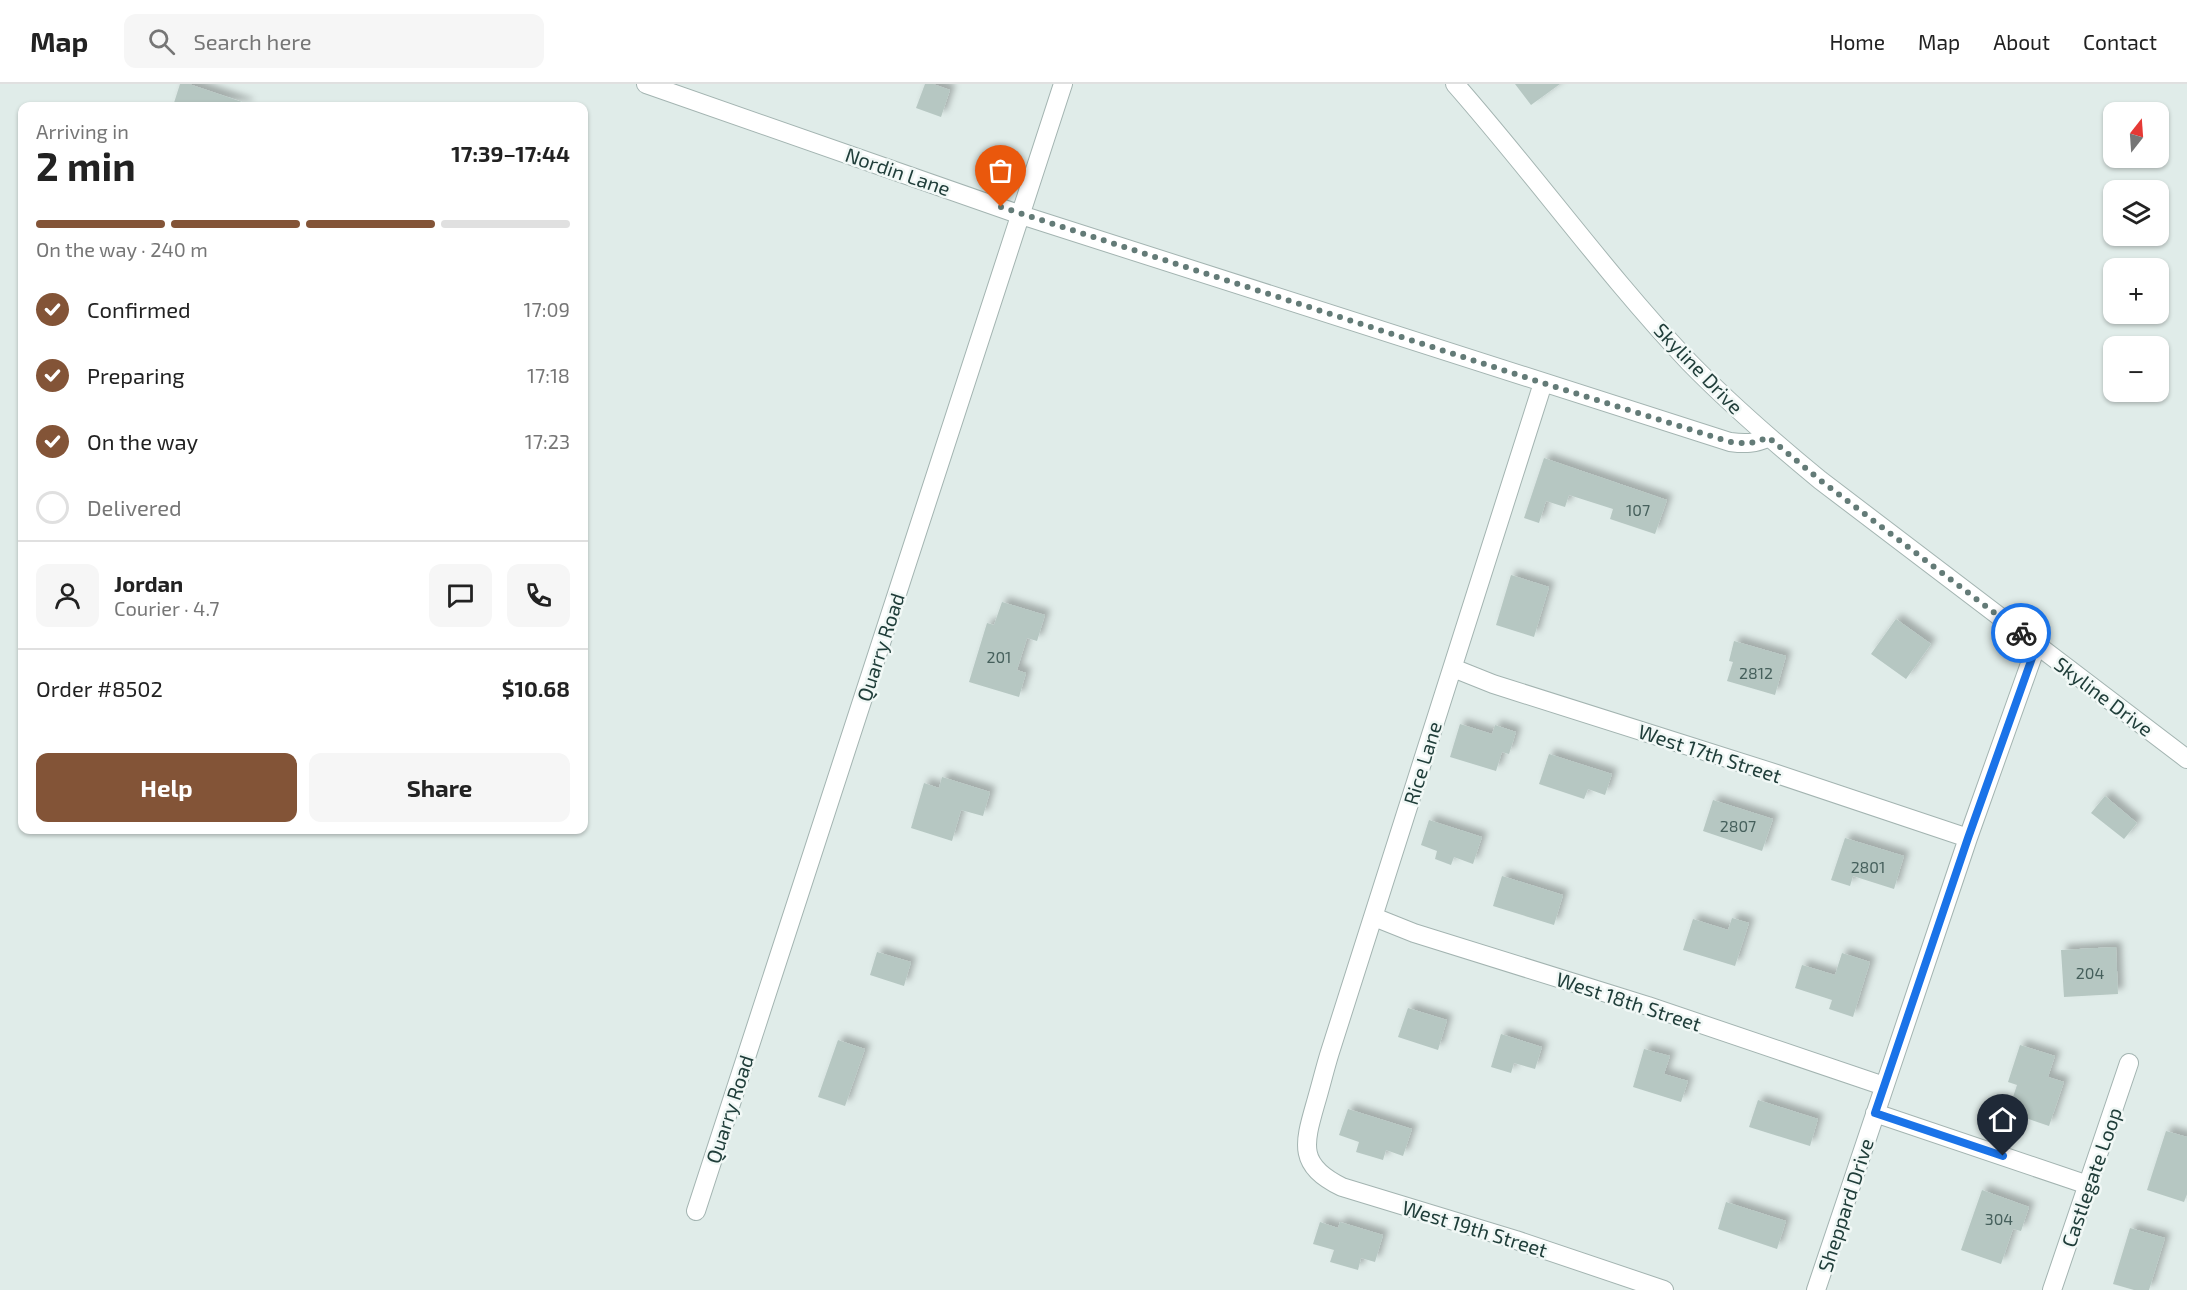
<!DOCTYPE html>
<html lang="en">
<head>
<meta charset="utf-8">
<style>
	:root { --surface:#fff; --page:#f6f6f6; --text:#222; --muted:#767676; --line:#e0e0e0; --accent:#835437 }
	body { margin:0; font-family:"Exo 2",sans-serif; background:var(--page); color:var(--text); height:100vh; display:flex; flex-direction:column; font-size:22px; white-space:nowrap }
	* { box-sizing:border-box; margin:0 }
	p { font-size:20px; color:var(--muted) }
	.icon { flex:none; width:33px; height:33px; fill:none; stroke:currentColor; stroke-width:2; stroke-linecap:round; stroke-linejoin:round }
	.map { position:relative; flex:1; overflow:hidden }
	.side { position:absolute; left:18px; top:18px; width:570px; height:732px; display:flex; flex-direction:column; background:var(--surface); border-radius:12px; box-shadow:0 2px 4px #0004 }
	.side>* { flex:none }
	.needle { width:39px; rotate:17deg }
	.controls { position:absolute; left:2103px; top:18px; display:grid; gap:12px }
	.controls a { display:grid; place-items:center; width:66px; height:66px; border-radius:12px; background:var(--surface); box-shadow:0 2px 4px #0004; font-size:30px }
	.pin { position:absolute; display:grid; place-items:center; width:51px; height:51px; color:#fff; margin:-62px -26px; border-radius:50% 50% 50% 0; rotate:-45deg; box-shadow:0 0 6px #0007 }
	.pin .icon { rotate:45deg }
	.courier { position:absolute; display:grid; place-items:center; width:60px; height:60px; margin:-30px; border:4px solid #1a73e8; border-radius:50%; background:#fff; color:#222; box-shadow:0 2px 8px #0007 }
	.summary em { font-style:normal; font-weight:700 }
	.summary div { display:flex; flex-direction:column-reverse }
	.summary { display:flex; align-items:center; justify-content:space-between; height:102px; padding:0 18px }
	h1 { font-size:39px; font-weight:700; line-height:45px }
	.bar { display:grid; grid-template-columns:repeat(4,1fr); gap:9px 6px; align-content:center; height:72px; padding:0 18px }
	.bar i { height:8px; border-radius:4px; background:var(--line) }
	.bar .selected { background:var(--accent) }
	.bar p { grid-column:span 4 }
	.line { display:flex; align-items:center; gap:15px; padding:0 18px; border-top:2px solid var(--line) }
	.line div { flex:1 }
	.round { display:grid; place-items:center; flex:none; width:63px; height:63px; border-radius:12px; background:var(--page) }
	ol { padding:0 18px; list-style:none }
	li { display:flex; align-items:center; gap:18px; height:66px }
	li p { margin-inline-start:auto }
	li .icon { padding:6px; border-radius:50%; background:var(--accent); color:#fff; stroke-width:4 }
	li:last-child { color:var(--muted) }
	li i { width:33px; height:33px; border:3px solid var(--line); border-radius:50% }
	.action { display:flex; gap:12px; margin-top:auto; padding:12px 18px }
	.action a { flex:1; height:69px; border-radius:12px; background:var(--accent); color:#fff; font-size:24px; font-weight:700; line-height:69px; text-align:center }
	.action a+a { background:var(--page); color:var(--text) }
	header { display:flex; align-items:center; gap:36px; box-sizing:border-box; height:84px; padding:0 30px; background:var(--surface); border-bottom:2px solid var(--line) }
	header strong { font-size:28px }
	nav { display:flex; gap:33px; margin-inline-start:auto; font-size:21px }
	.search { width:420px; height:54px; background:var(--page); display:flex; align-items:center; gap:15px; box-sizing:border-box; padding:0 21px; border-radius:12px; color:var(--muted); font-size:22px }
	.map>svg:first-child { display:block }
	.building { fill:#b6c7c2; filter:url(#shadow) }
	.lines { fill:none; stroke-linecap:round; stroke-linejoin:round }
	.minor-casing { stroke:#a3b4b1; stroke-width:20 }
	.minor { stroke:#fff; stroke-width:18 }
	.done { stroke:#637b77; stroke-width:6; stroke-dasharray:0 10.8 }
	.route { stroke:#1a73e8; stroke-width:8 }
	.labels { text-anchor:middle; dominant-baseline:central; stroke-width:5; stroke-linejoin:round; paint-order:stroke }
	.number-label { font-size:16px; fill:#46605c }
	.street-label { font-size:20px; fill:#203e3a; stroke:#f1f8f6 }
</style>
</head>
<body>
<header>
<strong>Map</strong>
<div class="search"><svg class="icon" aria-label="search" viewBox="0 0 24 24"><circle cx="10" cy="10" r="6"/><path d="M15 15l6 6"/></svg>Search here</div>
<nav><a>Home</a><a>Map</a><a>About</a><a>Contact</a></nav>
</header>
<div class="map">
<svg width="2187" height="1206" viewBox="0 0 2187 1206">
	<defs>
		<filter id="shadow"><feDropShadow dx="5.5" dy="-5.5" stdDeviation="3" flood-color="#0004"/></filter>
	</defs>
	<rect width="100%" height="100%" fill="#e0ece9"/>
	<!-- building -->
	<path class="building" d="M180 0H189L248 20V22H173Z
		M925 0H933L950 6 941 33 916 24Z
		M1515 0H1560L1531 21Z
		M1544 374 1667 416 1655 450 1610 435 1613 425 1569 411 1565 423 1546 417 1539 439 1524 434Z
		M1511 491 1549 503 1534 553 1496 541Z
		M1002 518 1045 531 1037 557 1027 554 1017 586 1026 589 1019 613 969 598 987 539 994 541Z
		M1896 535 1931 560 1906 595 1871 570Z
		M1734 557 1786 572 1775 611 1727 597 1733 578 1729 577Z
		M1460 640 1492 650 1495 641 1516 648 1509 670 1502 668 1496 687 1450 673Z
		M1549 670 1612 690 1605 711 1588 705 1584 715 1539 700Z
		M942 693 990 708 983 732 961 726 952 757 911 744 924 699 939 704Z
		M2105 712 2137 739 2124 755 2091 729Z
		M1713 716 1773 735 1762 767 1703 747Z
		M1429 736 1482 753 1473 780 1454 773 1451 781 1435 775 1437 767 1421 761Z
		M1845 754 1904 772 1894 805 1853 792 1850 802 1831 796Z
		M1502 792 1563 811 1554 841 1493 822Z
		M1732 834 1749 839 1735 882 1683 866 1693 835 1728 846Z
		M2116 863 2118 910 2064 913 2061 866Z
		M877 868 911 878 904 902 870 891Z
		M1842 869 1870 878 1853 933 1829 925 1832 916 1795 904 1802 881 1835 891Z
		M1408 924 1447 936 1438 966 1398 953Z
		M1501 950 1542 963 1535 985 1514 979 1511 989 1491 983Z
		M838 956 865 965 845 1022 818 1013Z
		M2020 961 2055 972 2048 993 2064 998 2049 1042 2008 1028 2017 1001 2008 998Z
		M1644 965 1670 972 1664 990 1688 997 1681 1018 1633 1003Z
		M1758 1016 1818 1035 1810 1062 1749 1043Z
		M1348 1025 1412 1045 1403 1072 1386 1066 1383 1076 1356 1068 1359 1058 1339 1051Z
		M2166 1047 2187 1053V1110L2184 1118 2147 1106Z
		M1982 1106 2029 1123 2021 1147 2013 1145 2001 1180 1961 1166Z
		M1726 1118 1786 1137 1777 1165 1718 1145Z
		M1320 1138 1338 1144 1340 1138 1383 1151 1375 1178 1361 1174 1358 1186 1330 1178 1334 1166 1313 1160Z
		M2130 1144 2165 1154 2149 1206H2134L2113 1200Z"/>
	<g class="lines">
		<!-- minor casing -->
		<g class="minor-casing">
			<path id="minor" d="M646 0 1021 131 1730 358C1745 360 1755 360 1769 353
				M1455 0C1535 91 1606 190 1689 278 1730 320 1775 359 1820 396L2187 675
				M1543 299 1330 968C1325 984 1321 1001 1316 1018 1304 1060 1297 1081 1342 1103L1516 1156 1664 1206
				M1453 584 1493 600 1777 690 1968 754
				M1374 833 1414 849 1648 922 1884 1002
				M1875 1029 2088 1101
				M696 1127 1063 0
				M1816 1206 1968 754 2037 560
				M2052 1206 2129 979"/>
		</g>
		<!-- minor -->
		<use href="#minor" class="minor"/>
	</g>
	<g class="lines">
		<!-- done -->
		<path class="done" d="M1001 123 1543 299 1730 358C1745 360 1755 360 1768 353L1820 396 2021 549"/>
		<!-- route -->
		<path class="route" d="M2003 1072 1875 1029 1968 754 2037 560 2021 549"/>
	</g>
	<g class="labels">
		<!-- number labels -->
		<g class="number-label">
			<text x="1638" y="425">107</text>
			<text x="999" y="572">201</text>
			<text x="1756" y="588">2812</text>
			<text x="1738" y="741">2807</text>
			<text x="1868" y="782">2801</text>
			<text x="2090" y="888">204</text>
			<text x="1999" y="1134">304</text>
		</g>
		<!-- street labels -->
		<g class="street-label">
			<text transform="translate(898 87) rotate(19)">Nordin Lane</text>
			<text transform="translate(1699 284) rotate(46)">Skyline Drive</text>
			<text transform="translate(880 563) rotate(-72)">Quarry Road</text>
			<text transform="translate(2104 612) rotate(37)">Skyline Drive</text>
			<text transform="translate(1710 669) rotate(18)">West 17th Street</text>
			<text transform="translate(1422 679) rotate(-73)">Rice Lane</text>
			<text transform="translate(1629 917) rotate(18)">West 18th Street</text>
			<text transform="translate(729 1025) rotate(-72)">Quarry Road</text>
			<text transform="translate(2091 1093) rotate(-71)">Castlegate Loop</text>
			<text transform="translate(1845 1121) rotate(-72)">Sheppard Drive</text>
			<text transform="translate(1475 1144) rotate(17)">West 19th Street</text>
		</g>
	</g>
</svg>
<div class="controls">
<a><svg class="needle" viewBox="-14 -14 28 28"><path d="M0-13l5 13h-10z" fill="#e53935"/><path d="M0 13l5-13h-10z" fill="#767676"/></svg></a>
<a><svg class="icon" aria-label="layers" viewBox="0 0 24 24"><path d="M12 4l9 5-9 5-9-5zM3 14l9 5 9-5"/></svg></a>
<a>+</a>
<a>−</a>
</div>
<div class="pin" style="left:1001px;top:123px;background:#ea580c"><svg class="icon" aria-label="bag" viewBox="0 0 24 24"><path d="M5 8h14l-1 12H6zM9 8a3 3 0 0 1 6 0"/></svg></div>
<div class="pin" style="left:2003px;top:1072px;background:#1f2937"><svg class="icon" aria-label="home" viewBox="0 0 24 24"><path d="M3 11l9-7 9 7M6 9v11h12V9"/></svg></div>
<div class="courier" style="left:2021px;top:549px"><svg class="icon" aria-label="bike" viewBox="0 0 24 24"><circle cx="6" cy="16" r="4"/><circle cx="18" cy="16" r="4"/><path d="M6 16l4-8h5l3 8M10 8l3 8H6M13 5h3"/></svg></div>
<section class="side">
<div class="summary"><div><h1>2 min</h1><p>Arriving in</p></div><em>17:39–17:44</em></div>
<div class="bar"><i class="selected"></i><i class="selected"></i><i class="selected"></i><i></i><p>On the way · 240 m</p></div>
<ol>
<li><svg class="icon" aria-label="check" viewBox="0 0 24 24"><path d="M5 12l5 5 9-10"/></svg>Confirmed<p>17:09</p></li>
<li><svg class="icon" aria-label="check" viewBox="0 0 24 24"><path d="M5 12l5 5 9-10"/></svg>Preparing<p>17:18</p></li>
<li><svg class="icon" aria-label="check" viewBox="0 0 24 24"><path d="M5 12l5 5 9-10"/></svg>On the way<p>17:23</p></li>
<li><i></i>Delivered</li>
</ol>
<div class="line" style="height:108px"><a class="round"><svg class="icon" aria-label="person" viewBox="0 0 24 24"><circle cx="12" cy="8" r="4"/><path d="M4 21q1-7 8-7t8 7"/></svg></a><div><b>Jordan</b><p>Courier · 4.7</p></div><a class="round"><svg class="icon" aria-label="chat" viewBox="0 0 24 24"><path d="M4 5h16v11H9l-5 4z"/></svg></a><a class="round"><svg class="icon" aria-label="phone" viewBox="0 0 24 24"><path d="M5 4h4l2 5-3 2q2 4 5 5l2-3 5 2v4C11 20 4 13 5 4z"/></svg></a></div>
<div class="line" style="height:78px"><div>Order #8502</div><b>$10.68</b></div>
<div class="action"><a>Help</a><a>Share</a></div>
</section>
</div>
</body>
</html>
